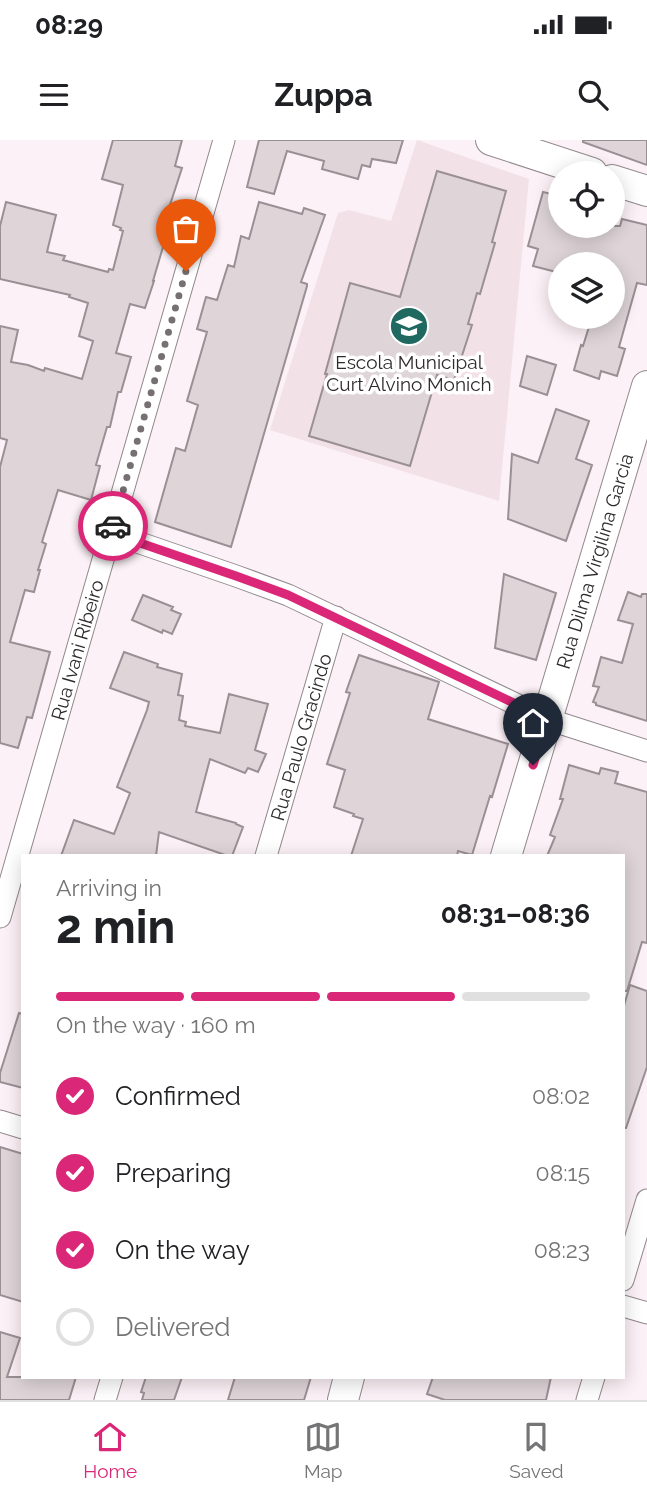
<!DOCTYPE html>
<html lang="en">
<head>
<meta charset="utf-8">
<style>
	:root { --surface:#fff; --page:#f6f6f6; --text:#202124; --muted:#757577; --line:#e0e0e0; --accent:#db2777 }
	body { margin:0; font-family:Raleway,sans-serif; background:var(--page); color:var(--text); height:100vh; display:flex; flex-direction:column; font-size:26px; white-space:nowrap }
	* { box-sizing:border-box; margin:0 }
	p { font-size:23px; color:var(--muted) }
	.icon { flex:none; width:38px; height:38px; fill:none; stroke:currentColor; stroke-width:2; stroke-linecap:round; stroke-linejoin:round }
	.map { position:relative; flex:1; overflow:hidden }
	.sheet { position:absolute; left:21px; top:714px; width:604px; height:525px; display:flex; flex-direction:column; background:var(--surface); border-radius:0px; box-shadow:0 4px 18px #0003 }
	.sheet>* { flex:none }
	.controls { position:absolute; left:548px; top:21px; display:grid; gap:14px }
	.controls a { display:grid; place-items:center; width:77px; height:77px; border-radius:50%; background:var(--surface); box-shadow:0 4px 18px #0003; font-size:35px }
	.pin { position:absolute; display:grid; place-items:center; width:60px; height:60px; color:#fff; margin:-72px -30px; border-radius:50% 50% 50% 0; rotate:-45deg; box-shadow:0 0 7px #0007 }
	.pin .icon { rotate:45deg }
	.courier { position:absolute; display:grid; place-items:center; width:70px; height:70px; margin:-35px; border:5px solid #db2777; border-radius:50%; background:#fff; color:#222; box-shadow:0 2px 9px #0007 }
	.summary em { font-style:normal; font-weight:700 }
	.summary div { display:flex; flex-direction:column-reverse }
	.summary { display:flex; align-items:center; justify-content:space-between; height:119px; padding:0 35px }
	h1 { font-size:46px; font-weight:700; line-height:52px }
	.bar { display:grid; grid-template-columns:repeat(4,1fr); gap:10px 7px; align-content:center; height:84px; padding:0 35px }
	.bar i { height:9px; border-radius:5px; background:var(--line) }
	.bar .on { background:var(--accent) }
	.bar p { grid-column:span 4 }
	ol { padding:0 35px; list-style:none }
	li { display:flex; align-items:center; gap:21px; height:77px }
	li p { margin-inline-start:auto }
	li .icon { padding:7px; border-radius:50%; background:var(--accent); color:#fff; stroke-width:4 }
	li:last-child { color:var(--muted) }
	li i { width:38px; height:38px; border:4px solid var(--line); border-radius:50% }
	.status { display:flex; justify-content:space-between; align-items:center; height:49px; padding:0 35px; background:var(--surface); direction:ltr }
	.status svg { height:19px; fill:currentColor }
	header { display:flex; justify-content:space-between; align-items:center; height:91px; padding:0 35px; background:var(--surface); font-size:32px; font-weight:700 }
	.tabs { display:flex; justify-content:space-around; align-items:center; height:98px; border-top:2px solid var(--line); background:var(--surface); font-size:19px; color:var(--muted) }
	.tabs a { display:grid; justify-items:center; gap:4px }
	.tabs .on { color:var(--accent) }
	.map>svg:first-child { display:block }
	.built { fill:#f3e1e8 }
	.building { fill:#dfd5d9; stroke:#9a9094; stroke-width:2 }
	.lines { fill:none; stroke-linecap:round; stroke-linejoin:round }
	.street-casing { stroke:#91888b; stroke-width:23 }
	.secondary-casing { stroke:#91888b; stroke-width:32 }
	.street { stroke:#fff; stroke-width:21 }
	.secondary { stroke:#fff; stroke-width:30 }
	.done { stroke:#777073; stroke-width:7; stroke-dasharray:0 12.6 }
	.route { stroke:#db2777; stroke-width:9 }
	.labels { text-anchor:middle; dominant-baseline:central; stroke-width:7; stroke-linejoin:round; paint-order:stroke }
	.poi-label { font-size:19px; fill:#2f2b2d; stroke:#fff }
	.street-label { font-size:19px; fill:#2f2b2d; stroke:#fff }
</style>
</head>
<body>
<div class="status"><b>08:29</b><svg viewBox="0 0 49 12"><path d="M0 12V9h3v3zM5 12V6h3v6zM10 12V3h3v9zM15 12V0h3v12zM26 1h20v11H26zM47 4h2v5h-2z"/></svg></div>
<header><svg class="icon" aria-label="menu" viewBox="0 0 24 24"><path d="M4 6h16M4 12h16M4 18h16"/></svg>Zuppa<svg class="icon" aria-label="search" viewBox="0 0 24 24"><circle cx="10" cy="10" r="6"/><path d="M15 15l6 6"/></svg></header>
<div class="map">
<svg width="647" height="1260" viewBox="0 0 647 1260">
	<rect width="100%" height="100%" fill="#fcf1f6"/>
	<!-- built -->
	<path class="built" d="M417 0 529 39 499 361 270 290 338 73 349 70 391 81Z"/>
	<!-- building -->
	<path class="building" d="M113 0H182L175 26 182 28 170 65 175 66 153 141H154L145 168 130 164 116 213 131 217 121 252H118L110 287H107L96 325 100 326 91 360 58 350 42 402 46 404 38 430H40L34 452 25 450 10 502 50 512 32 578 27 577 18 608 0 603V327L7 300 0 298V186L18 190 11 222 28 225 44 231 45 228 82 239 93 201 79 196 88 163 69 157 70 155 0 139V86L6 62 56 75 47 112 65 116 63 120 108 132 109 129 113 130 123 91 120 90 121 88 113 85 123 45 102 39Z
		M259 0H403L396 23 372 19 370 27 362 25 358 39 322 29 324 21 287 11 274 54 247 47Z
		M583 0H647V25L583 2Z
		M437 31 506 51 492 102 495 103 480 154 477 153 468 184 472 185 454 240 437 235 410 326 309 296 327 234H325L350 143 400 157Z
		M543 52 560 56V86H620L622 79 647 85V145L637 143 619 207 625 209 617 236 601 231 599 239 574 230 581 205 583 206 592 177H612V124H560V133L533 126 538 109 528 106Z
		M259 62 302 74 304 68 325 75 301 142 307 144V146L231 407 155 382 176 308 185 311 198 265 187 261 207 192 197 189 206 157 217 160 228 125 234 127 241 96 249 99Z
		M527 216 556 225 547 255 520 246Z
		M556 269 589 281 576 319 592 325 566 401 508 379 512 314 538 323Z
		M504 434 556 453 536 520 495 508Z
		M628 452 641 457 642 454H647V581L596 565V563L593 562 599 547 593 546 601 517 622 523 633 484 618 480Z
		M143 455 173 467 171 470 181 474 172 494 163 490 162 493 132 480Z
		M124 512 158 524 157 527 182 534 178 555 183 556 179 580 186 582 185 586 220 593 229 554 268 564 255 610 266 614 258 632 248 628 245 633 210 619 196 672 236 683V684L243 687 232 716H228L159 692 156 716H61L74 680 114 694 130 653 117 647 147 570 149 562 110 548Z
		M359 515 439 542 428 579 508 604 492 657 490 656 472 715 458 711 457 716H351L363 679 353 676 354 674 334 667 345 630 327 624 350 553 346 552Z
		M569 625 599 634 601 628 618 632 615 643 647 652V803L642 802 627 851H623V716H547L555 697 550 695 563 659H560Z
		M630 845 647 851V927L626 988H623V869Z
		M19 873 23 874V948L0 942V933Z
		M0 1007 23 1014V1162L0 1155Z
		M0 1192 20 1198 7 1237H76L69 1260H0Z
		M146 1237H182L174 1260H142L144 1253 141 1252Z
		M235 1237H311L304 1260H228Z
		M433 1237H551L546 1260H445L427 1254Z"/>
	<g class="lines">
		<!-- street casing -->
		<g class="street-casing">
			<g id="street">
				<path d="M111 393 236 436 288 455 547 579 647 611"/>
				<path id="s1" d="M266 716 336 477"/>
				<path id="s2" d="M0 777 224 0"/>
				<path d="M0 981 23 988"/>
				<path d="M623 1140 647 1060"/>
				<path d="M623 1166 647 1173"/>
				<path d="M105 1260 112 1237"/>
				<path d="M587 1260 594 1237"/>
			</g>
		</g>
		<!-- secondary casing -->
		<g class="secondary-casing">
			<g id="secondary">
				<path d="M491 0 592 33"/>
				<path d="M612 40 647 51"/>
				<path id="s3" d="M506 716 647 246"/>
				<path d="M343 1260 349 1237"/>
			</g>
		</g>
		<!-- street -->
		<use href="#street" class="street"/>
		<!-- secondary -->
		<use href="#secondary" class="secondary"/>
	</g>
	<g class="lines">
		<!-- done -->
		<path class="done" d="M113 386 186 131"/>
		<!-- route -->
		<path class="route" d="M113 386 111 393 236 436 288 455 547 579 533 625"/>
	</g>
	<!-- icons -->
	<defs>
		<g id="school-disc" transform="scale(2.0125)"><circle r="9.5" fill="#206961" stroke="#fff"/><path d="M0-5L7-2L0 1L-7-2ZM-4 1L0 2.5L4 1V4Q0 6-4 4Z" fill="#fff"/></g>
	</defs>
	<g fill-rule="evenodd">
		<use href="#school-disc" x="409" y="186"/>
	</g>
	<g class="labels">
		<!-- poi labels -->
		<g class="poi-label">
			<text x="409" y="222">Escola Municipal<tspan x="409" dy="22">Curt Alvino Monich</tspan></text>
		</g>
		<!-- street labels -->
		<g class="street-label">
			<text stroke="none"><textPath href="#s3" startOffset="308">Rua Dilma Virgilina Garcia</textPath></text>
			<text stroke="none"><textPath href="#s2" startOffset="278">Rua Ivani Ribeiro</textPath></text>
			<text stroke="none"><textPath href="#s1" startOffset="124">Rua Paulo Gracindo</textPath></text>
		</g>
	</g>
</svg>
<div class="controls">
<a><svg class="icon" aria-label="locate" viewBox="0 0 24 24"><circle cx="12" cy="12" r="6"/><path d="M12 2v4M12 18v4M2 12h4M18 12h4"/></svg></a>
<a><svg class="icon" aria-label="layers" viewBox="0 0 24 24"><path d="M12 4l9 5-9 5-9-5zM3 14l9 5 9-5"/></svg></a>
</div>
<div class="pin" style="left:186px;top:131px;background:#ea580c"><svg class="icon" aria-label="bag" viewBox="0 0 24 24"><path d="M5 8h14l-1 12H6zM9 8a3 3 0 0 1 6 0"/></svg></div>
<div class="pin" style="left:533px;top:625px;background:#1f2937"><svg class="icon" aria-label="home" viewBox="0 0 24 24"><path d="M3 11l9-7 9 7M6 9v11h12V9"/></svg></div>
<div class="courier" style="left:113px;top:386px"><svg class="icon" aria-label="car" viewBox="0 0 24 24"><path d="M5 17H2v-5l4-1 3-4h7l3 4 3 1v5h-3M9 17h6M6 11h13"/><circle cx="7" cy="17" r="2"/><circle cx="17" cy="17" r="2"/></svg></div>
<section class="sheet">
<div class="summary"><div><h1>2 min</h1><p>Arriving in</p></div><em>08:31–08:36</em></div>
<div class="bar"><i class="on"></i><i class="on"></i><i class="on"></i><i></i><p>On the way · 160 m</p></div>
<ol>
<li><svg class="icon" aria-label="check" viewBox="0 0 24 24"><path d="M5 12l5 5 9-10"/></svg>Confirmed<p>08:02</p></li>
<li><svg class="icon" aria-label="check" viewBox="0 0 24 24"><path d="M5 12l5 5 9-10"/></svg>Preparing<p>08:15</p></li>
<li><svg class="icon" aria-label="check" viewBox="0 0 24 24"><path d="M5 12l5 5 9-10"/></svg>On the way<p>08:23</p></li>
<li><i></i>Delivered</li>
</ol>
</section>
</div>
<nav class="tabs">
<a class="on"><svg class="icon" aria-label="home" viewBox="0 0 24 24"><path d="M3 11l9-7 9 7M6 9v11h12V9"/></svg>Home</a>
<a><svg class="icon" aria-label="map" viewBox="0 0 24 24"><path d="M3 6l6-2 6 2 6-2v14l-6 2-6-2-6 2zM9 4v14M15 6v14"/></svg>Map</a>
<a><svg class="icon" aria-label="saved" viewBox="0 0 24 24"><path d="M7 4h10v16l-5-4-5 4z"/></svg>Saved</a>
</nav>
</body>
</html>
